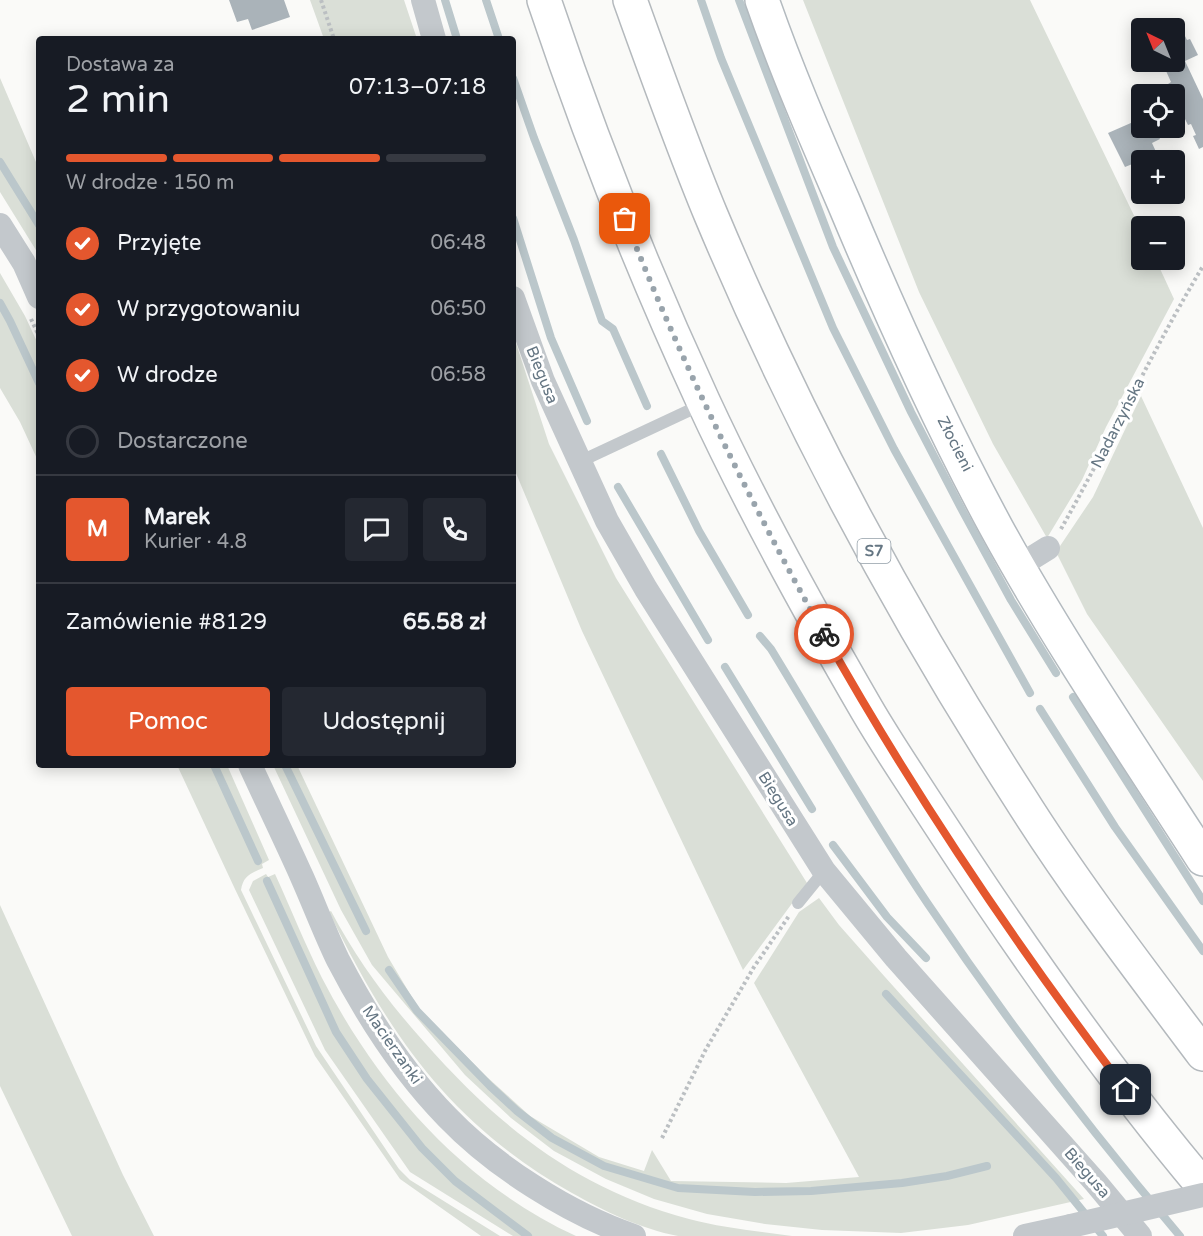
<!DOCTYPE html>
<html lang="pl">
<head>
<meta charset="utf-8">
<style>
	:root { --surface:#171b24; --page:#242831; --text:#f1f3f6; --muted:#9ea1a6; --line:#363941; --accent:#e4572e }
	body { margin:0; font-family:"Varela Round",sans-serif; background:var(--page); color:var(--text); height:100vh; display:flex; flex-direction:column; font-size:22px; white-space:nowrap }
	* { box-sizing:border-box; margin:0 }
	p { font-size:20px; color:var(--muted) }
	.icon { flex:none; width:33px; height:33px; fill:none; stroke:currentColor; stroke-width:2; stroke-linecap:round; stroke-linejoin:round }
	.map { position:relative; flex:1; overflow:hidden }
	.side { position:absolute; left:36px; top:36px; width:480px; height:732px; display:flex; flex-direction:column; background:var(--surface); border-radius:6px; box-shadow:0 3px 15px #0003 }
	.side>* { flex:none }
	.needle { width:39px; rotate:317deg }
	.fabs { position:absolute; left:1131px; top:18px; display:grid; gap:12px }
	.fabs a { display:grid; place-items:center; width:54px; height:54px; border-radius:6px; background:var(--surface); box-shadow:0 3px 15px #0003; font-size:30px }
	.pin { position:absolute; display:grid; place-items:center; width:51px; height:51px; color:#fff; margin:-26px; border-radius:12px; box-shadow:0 3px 9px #0006 }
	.courier { position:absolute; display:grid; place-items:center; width:60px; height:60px; margin:-30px; border:4px solid #e4572e; border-radius:50%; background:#fff; color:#222; box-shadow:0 2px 8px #0007 }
	.headline em { font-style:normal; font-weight:600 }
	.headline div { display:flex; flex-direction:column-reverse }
	.headline { display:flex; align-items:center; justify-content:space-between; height:102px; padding:0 30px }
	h1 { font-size:39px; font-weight:600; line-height:45px }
	.bar { display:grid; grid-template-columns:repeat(4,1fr); gap:9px 6px; align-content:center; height:72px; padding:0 30px }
	.bar i { height:8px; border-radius:4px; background:var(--line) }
	.bar .on { background:var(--accent) }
	.bar p { grid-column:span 4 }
	.line { display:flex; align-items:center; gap:15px; padding:0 30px; border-top:2px solid var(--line) }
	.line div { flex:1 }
	.round { display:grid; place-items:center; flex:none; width:63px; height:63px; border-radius:6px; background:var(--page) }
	ol { padding:0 30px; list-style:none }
	li { display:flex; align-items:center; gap:18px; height:66px }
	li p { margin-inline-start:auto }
	li .icon { padding:6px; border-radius:50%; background:var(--accent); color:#fff; stroke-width:4 }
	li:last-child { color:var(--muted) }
	li i { width:33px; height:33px; border:3px solid var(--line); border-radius:50% }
	.button { display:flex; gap:12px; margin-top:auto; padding:12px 30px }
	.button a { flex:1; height:69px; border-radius:6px; background:var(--accent); color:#fff; font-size:24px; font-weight:600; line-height:69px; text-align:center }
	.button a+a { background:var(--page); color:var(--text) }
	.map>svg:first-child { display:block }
	.green { fill:#dadfd7 }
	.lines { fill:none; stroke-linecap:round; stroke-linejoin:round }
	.stream { stroke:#bbc7cb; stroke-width:8 }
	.building { fill:#aab3b9 }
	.secondary-casing { stroke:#b3babf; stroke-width:36 }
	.highway-casing { stroke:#b4b9bd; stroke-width:36 }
	.path { stroke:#bbbfc2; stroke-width:4; stroke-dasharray:3 3; stroke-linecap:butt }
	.lane { stroke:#c3c8cc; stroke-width:12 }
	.street { stroke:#c3c8cc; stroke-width:24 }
	.secondary { stroke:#fff; stroke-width:33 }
	.highway { stroke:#fff; stroke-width:33 }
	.street-bridge { stroke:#c3c8cc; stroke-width:24 }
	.done { stroke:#99a4ac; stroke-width:6; stroke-dasharray:0 10.8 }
	.route { stroke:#e4572e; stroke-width:8 }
	.labels { text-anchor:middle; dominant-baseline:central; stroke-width:6; stroke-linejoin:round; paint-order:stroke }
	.shield { fill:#fff; stroke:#939fa8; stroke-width:1.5 }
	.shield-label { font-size:15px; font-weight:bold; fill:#657683 }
	.street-label { font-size:16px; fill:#657683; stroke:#fff }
</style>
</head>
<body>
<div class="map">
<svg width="1203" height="1236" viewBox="0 0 1203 1236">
	<rect width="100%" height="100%" fill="#fafaf8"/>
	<!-- green -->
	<path class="green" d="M310 0H404L417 39H324Z
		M803 0H1030L1141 230 1142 260H1156L1174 299 1106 427 1082 480 1047 538 993 444 919 292Z
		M0 78 39 169V255L0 192Z
		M0 273 25 316 39 346V463L20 422 0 388Z
		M513 334 549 444 616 578 807 883 743 970 582 631 513 466Z
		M1141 396 1203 528V781L1087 614 1056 552 1093 497Z
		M177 765H227L269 860 262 864 263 868C251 873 243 876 241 890L316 1046 399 1169 410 1180 500 1236H481L400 1179 315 1056 234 887Z
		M273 765H297L388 957 419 1009 487 1077 530 1116 599 1157 644 1171 652 1150 671 1181 786 1183 859 1177 754 983 799 912 819 898 839 925 885 977 1084 1199 968 1225 901 1233 822 1230 765 1224 707 1214 654 1199 606 1179 554 1151 511 1118 465 1075 372 965 341 910Z
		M266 874 268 877 275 874C291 909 305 944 322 978 379 1088 462 1183 576 1236H513L410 1172 325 1050 249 890 253 881Z
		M0 905 123 1175 154 1236H72L0 1086Z
		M331 911C357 960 388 1002 425 1043 500 1128 578 1189 689 1219 722 1228 758 1231 792 1236 766 1236 740 1236 714 1236 702 1236 689 1236 678 1236 641 1229 604 1211 572 1193 450 1124 389 1035 329 912Z"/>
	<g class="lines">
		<!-- stream -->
		<path class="stream" d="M445 0 457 39
			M486 0 499 39
			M701 0 721 58 833 328 894 449 1030 693
			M739 0 833 247 911 412 962 510 1011 600 1056 673
			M513 78 534 138 574 240 602 321 613 329 647 406
			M0 162 39 225
			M513 218 551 338 587 421
			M0 303 10 321 39 383
			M661 454 699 531 748 615
			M618 487 708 640
			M760 636 771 649C823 734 872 821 928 904 1006 1020 1090 1130 1180 1236
			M725 667 812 809
			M1073 697 1203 901
			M1040 709 1115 827 1203 951
			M214 765 258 861
			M285 765 366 931
			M833 845 887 917 926 958
			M267 881 336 1032 367 1079 422 1148 455 1181 528 1236
			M389 970 417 1011 490 1086 517 1111 552 1138 604 1166 678 1188 755 1192 811 1191 902 1183 947 1176 987 1166
			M886 994 1056 1178 1103 1236"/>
	</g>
	<!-- building -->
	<path class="building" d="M229 0H284L290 17 252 30 248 19 237 22Z
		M1181 28 1187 40 1190 39 1198 55 1185 61 1203 99V147L1199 149 1193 136 1196 135 1191 124 1188 125 1181 111 1185 109 1177 94H1173L1168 84 1171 82 1162 62H1174V31Z
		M1140 119 1142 128H1155L1160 139 1152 143 1157 154 1125 167 1108 133Z"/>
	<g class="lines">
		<!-- secondary casing -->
		<g class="secondary-casing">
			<path id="secondary" d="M762 0C786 69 815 136 844 203 890 313 940 424 997 529 1059 642 1133 750 1203 859"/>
		</g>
		<!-- highway casing -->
		<g class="highway-casing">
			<path id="highway" d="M544 0C590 137 643 271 703 401 752 507 809 610 867 710 881 734 896 757 911 780 937 820 963 860 990 900 1057 999 1126 1095 1203 1186
				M630 0C656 72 682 145 711 215 796 418 901 613 1020 798 1076 887 1140 970 1203 1054"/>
		</g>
		<!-- path -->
		<path class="path" d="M321 0 334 39
			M31 319 39 336
			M1061 529C1110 442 1152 351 1203 266
			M662 1138 706 1049 754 967 789 916"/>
		<!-- lane -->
		<path class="lane" d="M579 462 703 404
			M798 903 824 871"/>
		<!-- street -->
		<path class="street" d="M423 0 434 39
			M0 225 24 263 39 297
			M513 298 543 381 607 521 646 589 824 871 896 958 1096 1183 1140 1236
			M1019 566 1048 548
			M250 765C267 802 285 839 302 877 314 904 325 933 338 960 367 1016 403 1072 447 1117 494 1166 569 1214 634 1236
			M1025 1236 1071 1226"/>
		<!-- secondary -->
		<use href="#secondary" class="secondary"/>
		<!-- highway -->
		<use href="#highway" class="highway"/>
		<!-- street-bridge -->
		<path class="street-bridge" d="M1071 1226 1203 1195"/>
	</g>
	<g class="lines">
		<!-- done -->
		<path class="done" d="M625 219C681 362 749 500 824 634"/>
		<!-- route -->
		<path class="route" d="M824 634C913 793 1016 945 1126 1090"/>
	</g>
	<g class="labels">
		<!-- shield labels -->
		<rect class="shield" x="857.5" y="539" width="33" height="24" rx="4.5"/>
		<g class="shield-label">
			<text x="874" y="551">S7</text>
		</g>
		<!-- street labels -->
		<g class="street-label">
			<text transform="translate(542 375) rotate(68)">Biegusa</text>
			<text transform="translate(1118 423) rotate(-63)">Nadarzyńska</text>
			<text transform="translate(955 444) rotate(63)">Złocieni</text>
			<text transform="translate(778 799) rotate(58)">Biegusa</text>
			<text transform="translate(392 1045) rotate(55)">Macierzanki</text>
			<text transform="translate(1087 1173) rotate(49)">Biegusa</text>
		</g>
	</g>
</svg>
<div class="fabs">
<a><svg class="needle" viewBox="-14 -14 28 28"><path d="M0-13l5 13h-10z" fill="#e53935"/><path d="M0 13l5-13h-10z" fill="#9ea1a6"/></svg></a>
<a><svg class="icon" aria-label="locate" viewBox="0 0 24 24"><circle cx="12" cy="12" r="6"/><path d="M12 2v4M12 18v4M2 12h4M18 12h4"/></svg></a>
<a>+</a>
<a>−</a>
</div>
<div class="pin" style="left:625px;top:219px;background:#ea580c"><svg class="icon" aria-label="bag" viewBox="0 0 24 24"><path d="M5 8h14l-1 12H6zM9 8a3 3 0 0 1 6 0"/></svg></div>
<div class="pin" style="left:1126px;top:1090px;background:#1f2937"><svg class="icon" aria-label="home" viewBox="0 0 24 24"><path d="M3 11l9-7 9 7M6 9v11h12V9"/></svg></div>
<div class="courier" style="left:824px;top:634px"><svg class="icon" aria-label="bike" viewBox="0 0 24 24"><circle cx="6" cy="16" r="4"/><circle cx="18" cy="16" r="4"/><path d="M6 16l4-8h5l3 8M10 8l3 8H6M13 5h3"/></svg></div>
<section class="side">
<div class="headline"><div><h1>2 min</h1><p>Dostawa za</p></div><em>07:13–07:18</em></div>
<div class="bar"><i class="on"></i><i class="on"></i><i class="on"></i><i></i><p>W drodze · 150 m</p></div>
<ol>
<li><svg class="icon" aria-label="check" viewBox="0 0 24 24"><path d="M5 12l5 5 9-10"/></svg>Przyjęte<p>06:48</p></li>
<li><svg class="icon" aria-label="check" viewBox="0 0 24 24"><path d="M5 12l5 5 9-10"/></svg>W przygotowaniu<p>06:50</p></li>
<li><svg class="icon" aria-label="check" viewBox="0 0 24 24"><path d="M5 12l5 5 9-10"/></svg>W drodze<p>06:58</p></li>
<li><i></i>Dostarczone</li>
</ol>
<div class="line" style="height:108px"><b class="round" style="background:var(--accent);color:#fff">M</b><div><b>Marek</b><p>Kurier · 4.8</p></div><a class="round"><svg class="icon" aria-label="chat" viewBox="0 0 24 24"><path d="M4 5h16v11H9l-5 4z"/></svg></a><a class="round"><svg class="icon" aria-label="phone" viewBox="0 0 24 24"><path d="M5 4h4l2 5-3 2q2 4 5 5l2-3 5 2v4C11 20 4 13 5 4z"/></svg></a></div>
<div class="line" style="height:78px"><div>Zamówienie #8129</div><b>65.58 zł</b></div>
<div class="button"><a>Pomoc</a><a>Udostępnij</a></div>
</section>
</div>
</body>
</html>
